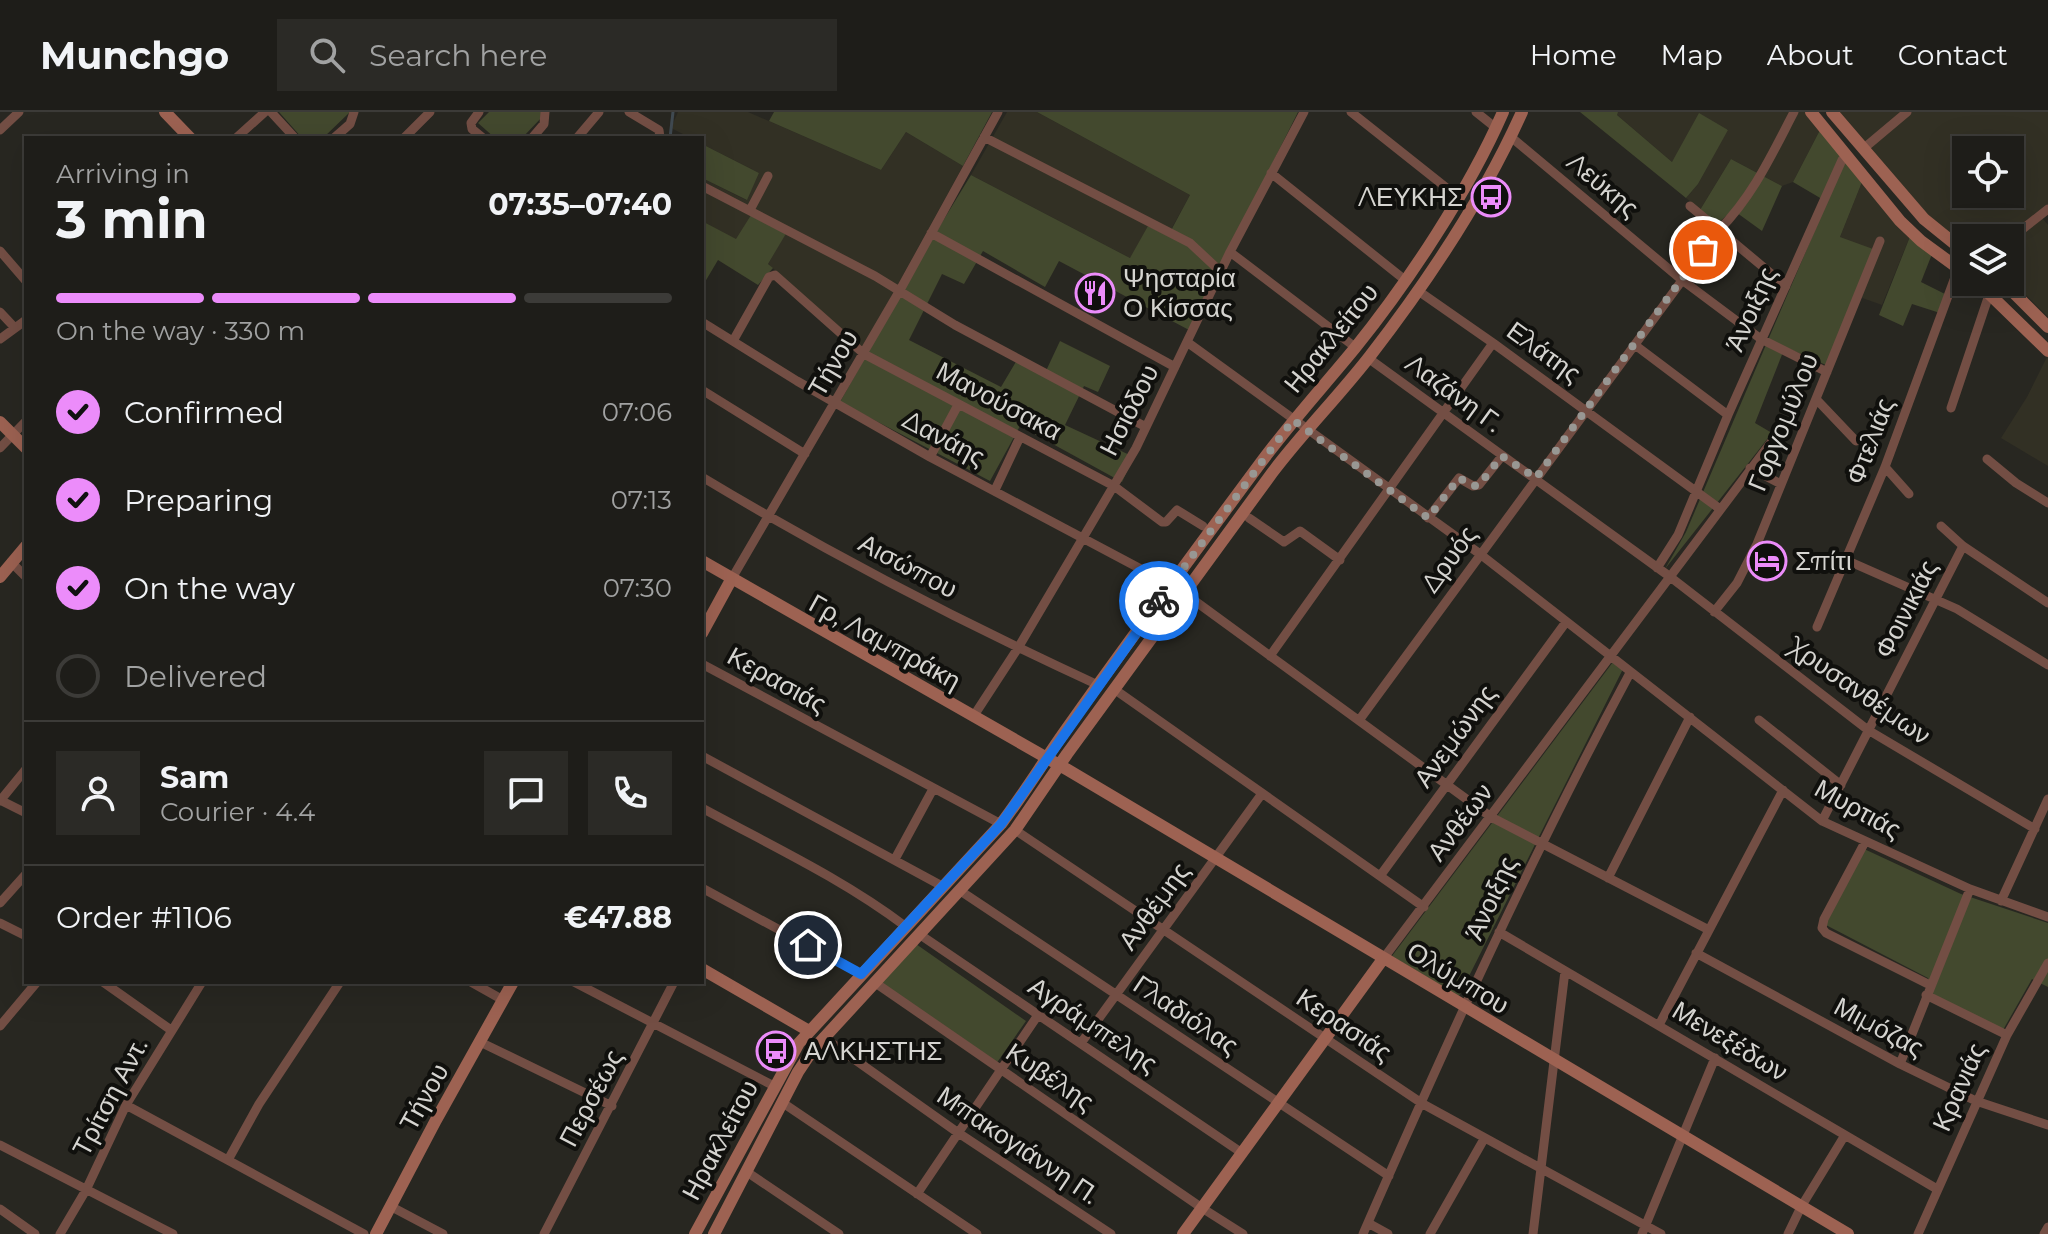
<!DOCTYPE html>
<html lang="en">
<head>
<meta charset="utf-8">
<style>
	:root { --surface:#1e1d19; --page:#2b2a26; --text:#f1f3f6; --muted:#a1a2a2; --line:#3c3b38; --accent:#ec8cfa }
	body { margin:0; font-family:Montserrat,sans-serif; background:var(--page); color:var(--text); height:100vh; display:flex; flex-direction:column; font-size:30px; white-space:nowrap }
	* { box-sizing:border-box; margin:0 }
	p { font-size:26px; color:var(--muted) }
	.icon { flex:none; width:44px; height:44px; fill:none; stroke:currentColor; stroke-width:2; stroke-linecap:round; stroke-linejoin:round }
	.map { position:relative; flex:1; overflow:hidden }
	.drawer { position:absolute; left:24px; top:24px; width:680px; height:848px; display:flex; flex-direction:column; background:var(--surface); border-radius:0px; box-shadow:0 8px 32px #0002,0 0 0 2px var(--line) }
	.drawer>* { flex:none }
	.tools { position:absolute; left:1952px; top:24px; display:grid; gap:16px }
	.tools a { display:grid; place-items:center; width:72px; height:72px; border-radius:0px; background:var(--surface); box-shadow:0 8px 32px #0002,0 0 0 2px var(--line); font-size:40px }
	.pin { position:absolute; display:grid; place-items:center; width:68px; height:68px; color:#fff; margin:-34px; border:4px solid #fff; border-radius:50%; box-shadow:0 2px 8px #0007 }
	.courier { position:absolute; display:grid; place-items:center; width:80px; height:80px; margin:-40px; border:6px solid #1a73e8; border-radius:50%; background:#fff; color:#222; box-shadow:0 2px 10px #0007 }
	.summary em { font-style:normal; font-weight:700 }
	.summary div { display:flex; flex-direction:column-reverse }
	.summary { display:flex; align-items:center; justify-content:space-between; height:136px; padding:0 32px }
	h1 { font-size:52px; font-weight:700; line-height:60px }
	.bar { display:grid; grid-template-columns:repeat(4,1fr); gap:12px 8px; align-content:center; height:96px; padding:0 32px }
	.bar i { height:10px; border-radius:6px; background:var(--line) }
	.bar .active { background:var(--accent) }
	.bar p { grid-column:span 4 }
	.line { display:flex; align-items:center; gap:20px; padding:0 32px; border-top:2px solid var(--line) }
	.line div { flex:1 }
	.round { display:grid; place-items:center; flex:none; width:84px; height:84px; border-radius:0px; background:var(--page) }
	ol { padding:0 32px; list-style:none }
	li { display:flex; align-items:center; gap:24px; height:88px }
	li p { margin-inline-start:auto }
	li .icon { padding:8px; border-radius:50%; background:var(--accent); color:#111; stroke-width:4 }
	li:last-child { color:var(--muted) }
	li i { width:44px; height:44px; border:4px solid var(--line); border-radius:50% }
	header { display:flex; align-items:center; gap:48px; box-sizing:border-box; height:112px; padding:0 40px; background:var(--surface); border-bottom:2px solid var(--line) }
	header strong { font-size:38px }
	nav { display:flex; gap:44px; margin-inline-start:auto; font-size:28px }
	.search { width:560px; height:72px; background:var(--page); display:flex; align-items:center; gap:20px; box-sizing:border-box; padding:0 28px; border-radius:0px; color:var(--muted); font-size:30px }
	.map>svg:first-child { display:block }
	.built { fill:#323024; fill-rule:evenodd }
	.green { fill:#43492e }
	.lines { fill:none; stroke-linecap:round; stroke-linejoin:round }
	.stream { stroke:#404a51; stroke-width:3 }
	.street { stroke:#734e44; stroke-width:9 }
	.secondary { stroke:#9d6252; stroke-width:12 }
	.done { stroke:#989793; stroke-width:8; stroke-dasharray:0 14.4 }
	.route { stroke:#1a73e8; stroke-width:10 }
	.labels { text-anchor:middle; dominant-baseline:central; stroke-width:8; stroke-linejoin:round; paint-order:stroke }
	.street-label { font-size:26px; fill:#d5d4d0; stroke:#10100d }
	.poi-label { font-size:26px; fill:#d5d4d0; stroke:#10100d; text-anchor:start }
</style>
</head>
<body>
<header>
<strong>Munchgo</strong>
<div class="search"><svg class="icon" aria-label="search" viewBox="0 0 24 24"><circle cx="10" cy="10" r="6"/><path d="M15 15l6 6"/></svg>Search here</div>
<nav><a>Home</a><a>Map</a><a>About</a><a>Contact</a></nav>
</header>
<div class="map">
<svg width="2048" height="1122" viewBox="0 0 2048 1122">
	<rect width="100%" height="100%" fill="#282721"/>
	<!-- built -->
	<path class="built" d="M678 0H748L881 58 906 20 963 54 863 236 768 152 786 121 736 128 702 109V66L746 88 759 61 702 32V26H691L671 16Z
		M1007 0H1037L1190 83 1167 125 1130 146 971 63Z
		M1618 0H1807L1820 18 1793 70 1782 74 1731 47 1700 98 1686 86 1698 72 1728 17 1672 50 1616 2Z
		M1840 0H2048V92L2038 101 2048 113V205L2010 167V126H1966V132L1951 122 1928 103ZM1966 38H2010V82H1966Z
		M1862 70 1911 122 1882 193 1854 183 1840 125Z
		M2048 243V354L2001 326 2027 285Z"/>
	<!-- green -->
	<path class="green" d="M279 0H350L323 26H302Z
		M489 0H541L544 3 522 26H495L478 11Z
		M774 0H992L963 54 906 20 881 58 769 9Z
		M1037 0H1298L1189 218 1059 149 1045 175 983 139 964 172 942 162 909 228 1001 275 1017 248 1045 261 1060 229 1110 254 1098 280 1084 274 1065 313 1134 345 1122 370 1020 314 990 369 840 290 938 117 971 63 1130 146 1148 114 1168 124 1190 83Z
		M1580 0H1618L1617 3 1672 50 1699 1 1728 18 1698 72 1686 86Z
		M1820 18 1862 70 1840 125 1873 137 1826 253 1785 235 1755 311 1772 321 1665 457 1686 420 1827 90 1793 70Z
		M702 32 759 61 747 88 702 66Z
		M1731 47 1782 74 1762 119 1733 98 1717 112 1700 98Z
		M753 100 787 120 768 152 773 156 758 173 718 148 702 175V109L736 127Z
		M1911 122 1932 142 1921 170 1947 183 1940 201 1912 192 1903 214 1879 203Z
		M1613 550 1623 557 1459 884 1392 844Z
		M1862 736 1961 782 2048 811V875L2032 867 2003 918 1932 883 1928 866 1824 812Z
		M916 832 1026 909 996 952 880 872Z"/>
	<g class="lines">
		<!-- stream -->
		<path class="stream" d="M670 26 673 0"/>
		<!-- street -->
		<path class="street" d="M271 0 295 26
			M479 0 471 11 472 17 483 26
			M629 0 659 18 660 26
			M1351 0 1458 85
			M1476 0 1496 16
			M0 18 19 0
			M984 25 1190 131 1221 160
			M1511 25 1682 168 1761 227 1827 260
			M236 26 265 0
			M334 26 350 12 354 0
			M404 26 430 0
			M532 26 544 12 545 0
			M577 26 599 0
			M1863 37 1907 0
			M1271 61 1405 168
			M702 74 875 164 955 213 1146 315
			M1690 94 1786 174
			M750 98 768 64
			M931 121 1175 255
			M2010 127 2048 97
			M0 139 26 169
			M1230 140 1355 235
			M1417 178 1493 231 1720 397
			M0 200 15 216
			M702 210 797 269 930 345 1171 473
			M0 227 26 208
			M733 229 769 165 775 163 864 242 1114 374 1162 410H1166L1177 398 1203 414
			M1187 230 1480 442 1822 709 1970 777 2048 805
			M1635 233 1728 303
			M1368 246 1669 464 1868 618 2035 717
			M702 278 805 342
			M1817 288 1856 329
			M1951 296 1990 180
			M0 336 26 309
			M930 345 958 293
			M1987 347 2016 371 2048 391
			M1885 355 1909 382
			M1750 356 1781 372
			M702 365C830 442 963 511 1098 573
			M995 378 1020 325
			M1249 406 1284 430 1300 419 1340 448
			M1428 406 1459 366 1473 374 1479 373 1502 344
			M1941 414 1963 434 2048 491
			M1846 448 1957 497 2048 553
			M11 450 26 465
			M1657 456 1678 423 1728 303 1842 48 1847 45
			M731 468 900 178 998 0
			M1184 481 1491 705 1709 818
			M1714 500 1737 471 1757 432 1880 129
			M1817 515 1885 355 1958 157
			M1270 544 1493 231
			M702 552 1001 712
			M1114 577 1424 795
			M973 605 1018 536 1136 336 1230 140 1304 0
			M1360 607 1719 118C1753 84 1772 42 1794 0
			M1759 608 1841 673
			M702 644 942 774
			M0 688 26 701
			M0 689 26 657
			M702 696C770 733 843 767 905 814
			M1822 709 1963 434
			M1015 718 1423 992 1661 1122
			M1865 730 1824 807 1822 816 1826 821 1930 873
			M895 747 933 677
			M1380 764 1566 510
			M1608 766 1690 605
			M702 776 861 862
			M959 778 1389 1064
			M2001 789 2048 687
			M0 791 26 762
			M0 811 26 824
			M1499 820 1937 1077
			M919 822 1242 1041
			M1696 841 1900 952 1976 989 2048 1013
			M1383 847 1775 325
			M103 870 171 918
			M471 870 503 888
			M574 870 774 974
			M874 870 1202 1096 1243 1122
			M1926 883 2007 923
			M1659 913 1783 678
			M0 914 37 870
			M823 925 957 1020 1111 1122
			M480 930 612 994
			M1081 931 1261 683
			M1900 952 1970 777
			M783 991 977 1122
			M126 993 364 1122
			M0 1033 173 1122
			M228 1048 259 992 340 870
			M747 1060 839 1122
			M917 1082 1038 903
			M390 1094 443 1122
			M0 1097 35 1122
			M1368 1111 1388 1122
			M60 1122 86 1078 126 993 202 870
			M544 1122 674 870
			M1363 1122C1446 932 1532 743 1630 561
			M1430 1122 1484 1027
			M1533 1122 1565 859
			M1642 1122 1715 946
			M1788 1122 1801 1095 1845 1023
			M1918 1122 2007 923 2048 851
			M2044 1122 2048 1115"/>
		<!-- secondary -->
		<path class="secondary" d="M165 0 190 26
			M1811 0 1900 109 1921 129 1966 162
			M1832 0 1924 107 1966 141
			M1977 170 2048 239
			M2003 170 2048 215
			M0 310 26 336
			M702 449 1068 658 1848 1122
			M0 465 26 434
			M702 521 731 468
			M702 857 809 919
			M376 1122 436 1008 513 870
			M695 1122 799 931 1001 712C1023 683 1042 652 1063 622 1127 531 1193 442 1259 353 1289 312 1323 275 1355 236 1409 169 1469 78 1503 0
			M714 1122 798 960 812 939 1015 718 1067 642 1272 361C1303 320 1339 284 1370 244 1428 169 1483 87 1522 0
			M1183 1122 1383 847"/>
	</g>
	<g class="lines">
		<!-- done -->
		<path class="done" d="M1159 489 1293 308 1428 406 1459 366 1473 374 1479 373 1502 344 1536 366 1703 138"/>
		<!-- route -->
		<path class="route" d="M808 833 861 862 1001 712 1159 489"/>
	</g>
	<!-- icons -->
	<defs>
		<g id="bus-ring" transform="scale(2)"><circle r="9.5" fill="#10100d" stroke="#ec8cfa" stroke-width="1.5"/><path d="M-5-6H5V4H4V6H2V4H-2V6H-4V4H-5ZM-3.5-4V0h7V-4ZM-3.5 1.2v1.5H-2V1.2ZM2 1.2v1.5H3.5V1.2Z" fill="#ec8cfa"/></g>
		<g id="restaurant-ring" transform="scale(2)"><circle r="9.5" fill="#10100d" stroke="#ec8cfa" stroke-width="1.5"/><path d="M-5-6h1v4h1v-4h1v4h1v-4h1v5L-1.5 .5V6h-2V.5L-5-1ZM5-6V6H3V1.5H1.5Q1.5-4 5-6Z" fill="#ec8cfa"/></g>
		<g id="hotel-ring" transform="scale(2)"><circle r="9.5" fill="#10100d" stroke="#ec8cfa" stroke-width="1.5"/><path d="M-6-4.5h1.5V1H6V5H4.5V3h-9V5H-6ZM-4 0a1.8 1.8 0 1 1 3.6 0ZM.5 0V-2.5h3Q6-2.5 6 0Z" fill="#ec8cfa"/></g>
	</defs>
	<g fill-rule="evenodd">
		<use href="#bus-ring" x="1491" y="85"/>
		<use href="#restaurant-ring" x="1095" y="181"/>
		<use href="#hotel-ring" x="1767" y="449"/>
		<use href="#bus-ring" x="776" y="939"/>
	</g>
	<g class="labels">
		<!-- street labels -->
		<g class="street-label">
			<text transform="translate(1603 73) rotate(40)">Λεύκης</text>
			<text transform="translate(1751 197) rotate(-66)">Άνοιξης</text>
			<text transform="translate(1331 226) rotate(-51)">Ηρακλείτου</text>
			<text transform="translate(1544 240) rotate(36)">Ελάτης</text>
			<text transform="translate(833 251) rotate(-60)">Τήνου</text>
			<text transform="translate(1454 281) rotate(36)">Λαζάνη Γ.</text>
			<text transform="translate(999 289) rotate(28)">Μανούσακα</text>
			<text transform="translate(1129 298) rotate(-63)">Ησιόδου</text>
			<text transform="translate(1783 310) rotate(-68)">Γοργομύλου</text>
			<text transform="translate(944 326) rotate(28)">Δανάης</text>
			<text transform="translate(1870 329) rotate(-69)">Φτελιάς</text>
			<text transform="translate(1449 447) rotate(-54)">Δρυός</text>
			<text transform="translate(908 454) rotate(28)">Αισώπου</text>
			<text transform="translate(1906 497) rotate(-63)">Φοινικιάς</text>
			<text transform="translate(885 530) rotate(29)">Γρ, Λαμπράκη</text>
			<text transform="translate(777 568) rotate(29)">Κερασιάς</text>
			<text transform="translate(1860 579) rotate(35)">Χρυσανθέμων</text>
			<text transform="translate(1455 624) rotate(-54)">Ανεμώνης</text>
			<text transform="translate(1858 697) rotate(29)">Μυρτιάς</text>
			<text transform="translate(1460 710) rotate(-53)">Ανθέων</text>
			<text transform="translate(1491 786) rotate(-65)">Άνοιξης</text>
			<text transform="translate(1154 794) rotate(-54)">Ανθέμης</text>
			<text transform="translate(1458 866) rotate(31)">Ολύμπου</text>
			<text transform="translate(1186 903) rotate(34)">Γλαδιόλας</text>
			<text transform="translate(1093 913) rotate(34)">Αγράμπελης</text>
			<text transform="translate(1344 913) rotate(34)">Κερασιάς</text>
			<text transform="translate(1879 915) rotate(28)">Μιμόζας</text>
			<text transform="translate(1730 929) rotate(31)">Μενεξέδων</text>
			<text transform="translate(1050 965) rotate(34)">Κυβέλης</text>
			<text transform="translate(1959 975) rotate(-66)">Κρανιάς</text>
			<text transform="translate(110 985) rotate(-62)">Τρίτση Αντ.</text>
			<text transform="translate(424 985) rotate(-61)">Τήνου</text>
			<text transform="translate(591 986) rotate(-62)">Περσέως</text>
			<text transform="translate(720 1028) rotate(-62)">Ηρακλείτου</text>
			<text transform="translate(1018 1033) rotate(34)">Μπακογιάννη Π.</text>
		</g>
		<!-- poi labels -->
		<g class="poi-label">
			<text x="1463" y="85" text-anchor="end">ΛΕΥΚΗΣ</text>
			<text x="1123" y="166">Ψησταρία<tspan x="1123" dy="30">Ο Κίσσας</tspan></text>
			<text x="1795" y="449">Σπίτι</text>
			<text x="804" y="939">ΑΛΚΗΣΤΗΣ</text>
		</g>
	</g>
</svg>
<div class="tools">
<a><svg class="icon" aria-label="locate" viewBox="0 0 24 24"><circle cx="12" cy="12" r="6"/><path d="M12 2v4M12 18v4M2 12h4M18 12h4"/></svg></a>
<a><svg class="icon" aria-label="layers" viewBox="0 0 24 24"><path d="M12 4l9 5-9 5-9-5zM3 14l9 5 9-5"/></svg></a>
</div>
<div class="pin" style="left:1703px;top:138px;background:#ea580c"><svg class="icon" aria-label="bag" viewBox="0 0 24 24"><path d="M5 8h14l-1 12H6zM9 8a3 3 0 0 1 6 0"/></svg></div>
<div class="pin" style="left:808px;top:833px;background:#1f2937"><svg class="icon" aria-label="home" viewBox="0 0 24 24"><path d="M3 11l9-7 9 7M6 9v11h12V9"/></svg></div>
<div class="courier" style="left:1159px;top:489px"><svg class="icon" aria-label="bike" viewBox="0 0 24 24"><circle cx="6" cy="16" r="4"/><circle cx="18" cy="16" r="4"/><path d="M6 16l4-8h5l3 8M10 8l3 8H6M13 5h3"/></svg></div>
<section class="drawer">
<div class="summary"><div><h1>3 min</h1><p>Arriving in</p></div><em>07:35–07:40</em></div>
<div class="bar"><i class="active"></i><i class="active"></i><i class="active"></i><i></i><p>On the way · 330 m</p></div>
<ol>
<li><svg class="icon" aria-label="check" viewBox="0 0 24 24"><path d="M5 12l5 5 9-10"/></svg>Confirmed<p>07:06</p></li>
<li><svg class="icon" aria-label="check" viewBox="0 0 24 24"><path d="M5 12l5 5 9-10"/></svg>Preparing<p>07:13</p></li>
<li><svg class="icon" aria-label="check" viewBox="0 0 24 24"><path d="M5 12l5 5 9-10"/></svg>On the way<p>07:30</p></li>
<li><i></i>Delivered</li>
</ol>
<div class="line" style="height:144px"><a class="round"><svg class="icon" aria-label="person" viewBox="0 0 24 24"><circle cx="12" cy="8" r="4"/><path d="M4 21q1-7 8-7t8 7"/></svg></a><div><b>Sam</b><p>Courier · 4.4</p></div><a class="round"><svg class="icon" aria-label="chat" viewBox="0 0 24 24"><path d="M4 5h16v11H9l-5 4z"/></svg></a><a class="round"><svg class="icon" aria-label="phone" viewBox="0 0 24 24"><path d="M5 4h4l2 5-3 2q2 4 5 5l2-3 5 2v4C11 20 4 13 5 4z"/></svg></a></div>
<div class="line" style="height:104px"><div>Order #1106</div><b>€47.88</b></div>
</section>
</div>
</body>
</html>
